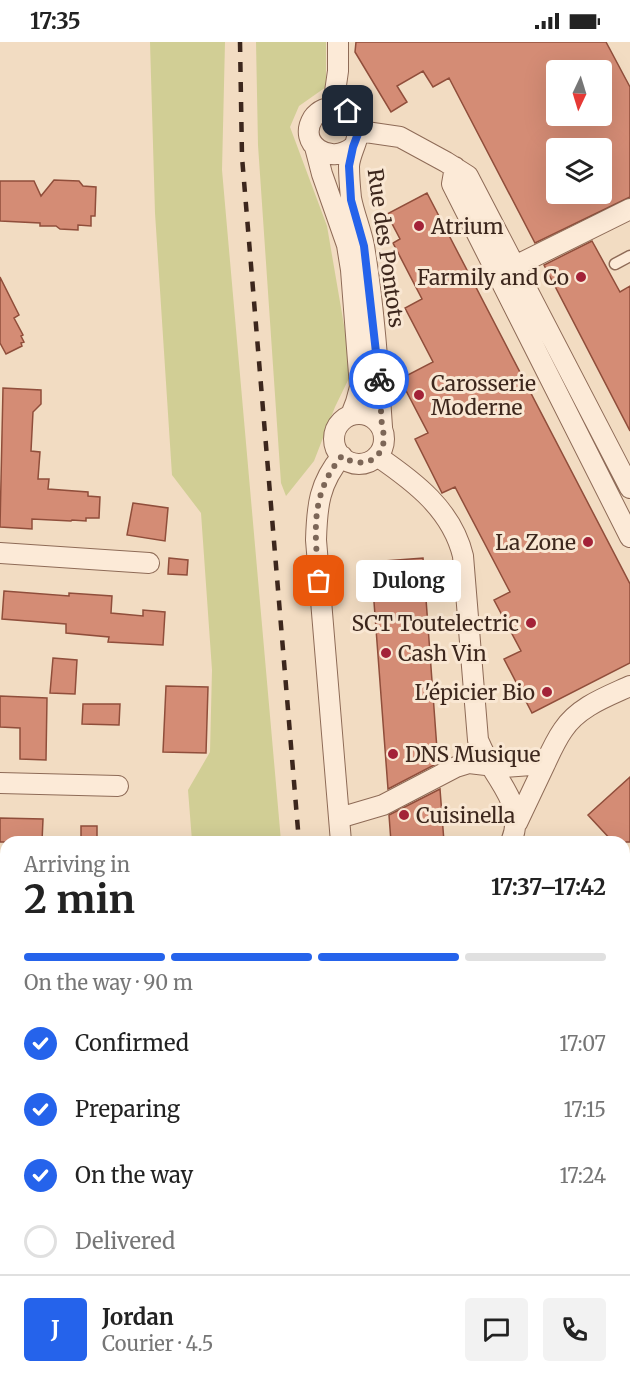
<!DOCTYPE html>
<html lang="en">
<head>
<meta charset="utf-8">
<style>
	:root { --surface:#fff; --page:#f2f2f2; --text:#222; --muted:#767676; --line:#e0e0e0; --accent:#2563eb }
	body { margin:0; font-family:Merriweather,serif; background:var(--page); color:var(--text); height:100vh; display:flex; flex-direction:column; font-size:22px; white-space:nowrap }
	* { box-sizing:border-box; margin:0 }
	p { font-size:20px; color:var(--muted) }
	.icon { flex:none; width:33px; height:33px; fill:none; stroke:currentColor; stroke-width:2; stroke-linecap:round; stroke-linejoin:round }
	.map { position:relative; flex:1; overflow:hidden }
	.drawer { position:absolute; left:0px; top:794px; width:630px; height:560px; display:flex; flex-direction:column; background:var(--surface); border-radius:18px 18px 0 0; box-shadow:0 6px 24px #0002 }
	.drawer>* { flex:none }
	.needle { width:39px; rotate:184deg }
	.controls { position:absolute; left:546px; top:18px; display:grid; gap:12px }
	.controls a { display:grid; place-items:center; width:66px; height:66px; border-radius:6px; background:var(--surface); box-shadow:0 6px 24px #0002; font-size:30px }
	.pin { position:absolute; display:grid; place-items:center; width:51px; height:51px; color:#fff; margin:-26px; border-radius:12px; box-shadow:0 3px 9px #0006 }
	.courier { position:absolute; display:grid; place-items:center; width:60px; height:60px; margin:-30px; border:4px solid #2563eb; border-radius:50%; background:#fff; color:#222; box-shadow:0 2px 8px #0007 }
	.bubble { position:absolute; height:42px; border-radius:6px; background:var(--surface); box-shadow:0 6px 24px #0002; font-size:20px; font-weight:700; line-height:42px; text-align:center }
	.summary em { font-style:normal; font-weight:700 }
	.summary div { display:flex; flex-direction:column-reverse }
	.summary { display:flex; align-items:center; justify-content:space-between; height:102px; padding:0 24px }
	h1 { font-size:39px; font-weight:700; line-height:45px }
	.bar { display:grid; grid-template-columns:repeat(4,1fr); gap:9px 6px; align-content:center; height:72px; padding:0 24px }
	.bar i { height:8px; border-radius:4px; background:var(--line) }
	.bar .current { background:var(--accent) }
	.bar p { grid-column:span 4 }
	.line { display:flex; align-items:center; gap:15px; padding:0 24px; border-top:2px solid var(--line) }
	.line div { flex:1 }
	.round { display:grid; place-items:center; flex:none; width:63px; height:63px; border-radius:6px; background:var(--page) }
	ol { padding:0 24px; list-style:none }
	li { display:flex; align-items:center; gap:18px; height:66px }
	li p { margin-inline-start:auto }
	li .icon { padding:6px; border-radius:50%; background:var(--accent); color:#fff; stroke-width:4 }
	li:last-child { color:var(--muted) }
	li i { width:33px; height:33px; border:3px solid var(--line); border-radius:50% }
	.status { display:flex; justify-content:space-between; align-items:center; height:42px; padding:0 30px; background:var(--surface); direction:ltr }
	.status svg { height:16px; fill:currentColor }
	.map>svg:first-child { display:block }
	.green { fill:#d1ce95 }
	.building { fill:#d48c75; stroke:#904e3b; stroke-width:1.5; fill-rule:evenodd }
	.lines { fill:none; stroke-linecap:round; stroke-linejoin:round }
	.service-casing { stroke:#8e6b57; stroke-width:13 }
	.minor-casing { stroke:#8e6b57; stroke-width:22 }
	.service { stroke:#fcead7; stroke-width:10 }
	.minor { stroke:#fcead7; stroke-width:20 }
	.rail { stroke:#3d271d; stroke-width:4.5; stroke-dasharray:10 10; stroke-linecap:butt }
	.done { stroke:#7c6657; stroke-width:6; stroke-dasharray:0 10.8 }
	.route { stroke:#2563eb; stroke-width:8 }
	.poi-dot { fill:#a32238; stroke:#f9e7d3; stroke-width:2 }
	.labels { text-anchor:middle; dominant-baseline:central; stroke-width:6; stroke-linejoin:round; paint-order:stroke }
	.poi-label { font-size:21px; fill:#3d271d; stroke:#f9e7d3; text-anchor:start }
	.street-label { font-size:21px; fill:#3d271d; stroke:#f9e7d3 }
</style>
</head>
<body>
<div class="status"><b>17:35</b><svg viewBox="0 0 49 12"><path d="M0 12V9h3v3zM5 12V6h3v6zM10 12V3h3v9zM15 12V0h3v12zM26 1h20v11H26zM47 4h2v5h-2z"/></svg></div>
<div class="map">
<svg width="630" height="1352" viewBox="0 0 630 1352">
	<rect width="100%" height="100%" fill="#f2dcc2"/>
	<!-- green -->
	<path class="green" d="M150 0H225L222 128 281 799H192L188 748 210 710 212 628 201 471 172 433 155 171Z
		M256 0H326V45L299 64 290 85 327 184 352 330 335 365 314 419 286 454 281 441 258 103Z"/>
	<!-- building -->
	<path class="building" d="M356 0H606L630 45V155L535 201 449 36 433 45 423 29 397 44 407 60 391 70 355 10ZM556 28H602V74H556ZM556 106H602V152H556Z
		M54 138 79 139 83 144 96 145 95 174H91V184L78 183V188L60 187 56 184H40V181L0 179V139H34L41 154Z
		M427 151 630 542V621L532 671 504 617 521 609 494 558 510 550 455 445 442 451 415 397 428 391 400 337 433 320 405 266 422 257 393 201 400 197 387 172Z
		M592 199 620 250 630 244V389L544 223Z
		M0 235 19 273 14 276 23 293 21 294 24 300 21 301 22 304 6 312 0 301Z
		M3 346 41 348V362L33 370 31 409 40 410 38 437H49L48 447 88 450V454L100 455 99 476H86V479L72 478 71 479 32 477V487L0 485Z
		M133 461 168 466 165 499 127 493Z
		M169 516 188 518 187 533 168 532Z
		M423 516 438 721 388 747 371 520Z
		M4 549 69 554V551L112 554 111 571 143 574V568L165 570 163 603 108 600 109 595 66 591V582L2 577Z
		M53 616 77 618 75 652 50 651Z
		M166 644 208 645 206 711 163 710Z
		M0 654 47 656 46 718 20 717V686L0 685Z
		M83 662H120L119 683 82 682Z
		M630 735V800H613L588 773Z
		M440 747 444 800H391L389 773Z
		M0 776 43 777 42 800H0Z
		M81 784H97V800H81Z"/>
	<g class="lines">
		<!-- service casing -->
		<g class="service-casing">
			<path id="service" d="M615 222 630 214
				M512 1347V1352"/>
		</g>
		<!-- minor casing -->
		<g class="minor-casing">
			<path id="minor" d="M333 64 338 29V0
				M359 89 400 95 446 120 468 134 630 446
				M315 105 322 132 347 203 351 228 360 345 356 360 351 373
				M353 105C330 124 297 102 313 76 324 60 350 62 357 81 362 95 350 109 349 124 349 134 350 146 351 156 354 172 361 188 364 204 374 264 378 325 382 385
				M455 125 452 142 630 495
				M515 224 630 167
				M334 397a25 25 0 1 1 50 0a25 25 0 1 1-50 0Z
				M377 414C415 440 452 468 463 514L478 698C482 707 486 716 491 724 506 750 524 769 511 800
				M0 511 149 521
				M0 741 118 744
				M339 776 383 763 456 725 469 721 503 725 545 722C550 711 556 698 563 688 578 665 606 655 630 644
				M517 781 545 722
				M341 800 316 498C317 464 319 441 342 414
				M624 1205 630 1207
				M0 1225 6 1215
				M388 1347 389 1352
				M106 1352 109 1347"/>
		</g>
		<!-- service -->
		<use href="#service" class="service"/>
		<!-- minor -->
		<use href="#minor" class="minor"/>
		<!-- rail -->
		<path class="rail" d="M240 0 242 115 299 800
			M345 1347V1352"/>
	</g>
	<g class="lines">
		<!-- done -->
		<path class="done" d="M319 539C315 492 309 453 342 414 365 431 391 413 382 385L379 337"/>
		<!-- route -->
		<path class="route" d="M348 69 354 74 359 89 353 105 349 124 351 158 364 204 379 337"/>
	</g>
	<!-- markers -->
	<g class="poi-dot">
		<circle cx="419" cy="184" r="6"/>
		<circle cx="581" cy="235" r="6"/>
		<circle cx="419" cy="353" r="6"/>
		<circle cx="588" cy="500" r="6"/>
		<circle cx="531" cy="581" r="6"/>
		<circle cx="386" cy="611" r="6"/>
		<circle cx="547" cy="650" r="6"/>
		<circle cx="393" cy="712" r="6"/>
		<circle cx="404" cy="773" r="6"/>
	</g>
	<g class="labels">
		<!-- poi labels -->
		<g class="poi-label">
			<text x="431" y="184">Atrium</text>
			<text x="569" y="235" text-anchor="end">Farmily and Co</text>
			<text x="431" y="341">Carosserie<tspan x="431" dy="24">Moderne</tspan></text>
			<text x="576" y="500" text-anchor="end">La Zone</text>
			<text x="519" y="581" text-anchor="end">SCT Toutelectric</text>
			<text x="398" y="611">Cash Vin</text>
			<text x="535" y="650" text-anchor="end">L'épicier Bio</text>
			<text x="405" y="712">DNS Musique</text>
			<text x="416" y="773">Cuisinella</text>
		</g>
		<!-- street labels -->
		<g class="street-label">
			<text transform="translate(386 206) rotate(82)">Rue des Pontots</text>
		</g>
	</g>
</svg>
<div class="controls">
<a><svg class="needle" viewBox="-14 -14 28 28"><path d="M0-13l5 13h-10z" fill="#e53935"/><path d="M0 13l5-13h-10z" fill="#767676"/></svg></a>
<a><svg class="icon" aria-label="layers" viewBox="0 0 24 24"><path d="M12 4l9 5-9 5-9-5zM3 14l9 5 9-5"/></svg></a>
</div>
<div class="pin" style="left:319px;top:539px;background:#ea580c"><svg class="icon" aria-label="bag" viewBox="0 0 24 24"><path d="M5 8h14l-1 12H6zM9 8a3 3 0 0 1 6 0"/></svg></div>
<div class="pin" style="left:348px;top:69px;background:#1f2937"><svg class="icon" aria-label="home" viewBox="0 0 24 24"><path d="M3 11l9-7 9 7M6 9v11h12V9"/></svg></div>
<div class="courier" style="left:379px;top:337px"><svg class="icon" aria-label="bike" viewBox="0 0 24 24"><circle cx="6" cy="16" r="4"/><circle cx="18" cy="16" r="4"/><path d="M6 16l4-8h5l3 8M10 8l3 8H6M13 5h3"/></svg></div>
<div class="bubble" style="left:356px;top:518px;width:105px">Dulong</div>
<section class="drawer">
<div class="summary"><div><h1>2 min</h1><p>Arriving in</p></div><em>17:37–17:42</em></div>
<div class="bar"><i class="current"></i><i class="current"></i><i class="current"></i><i></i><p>On the way · 90 m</p></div>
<ol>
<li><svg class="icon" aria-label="check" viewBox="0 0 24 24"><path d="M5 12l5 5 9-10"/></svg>Confirmed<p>17:07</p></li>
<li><svg class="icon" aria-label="check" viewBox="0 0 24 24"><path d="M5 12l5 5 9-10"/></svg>Preparing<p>17:15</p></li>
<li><svg class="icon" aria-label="check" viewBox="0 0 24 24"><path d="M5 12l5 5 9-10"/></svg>On the way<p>17:24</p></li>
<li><i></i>Delivered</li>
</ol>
<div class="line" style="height:108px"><b class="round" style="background:var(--accent);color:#fff">J</b><div><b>Jordan</b><p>Courier · 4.5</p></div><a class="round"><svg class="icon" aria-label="chat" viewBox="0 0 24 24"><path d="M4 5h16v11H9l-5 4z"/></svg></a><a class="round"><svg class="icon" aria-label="phone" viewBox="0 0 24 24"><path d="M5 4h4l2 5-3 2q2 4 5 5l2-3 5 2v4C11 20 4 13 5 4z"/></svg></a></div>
</section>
</div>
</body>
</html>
